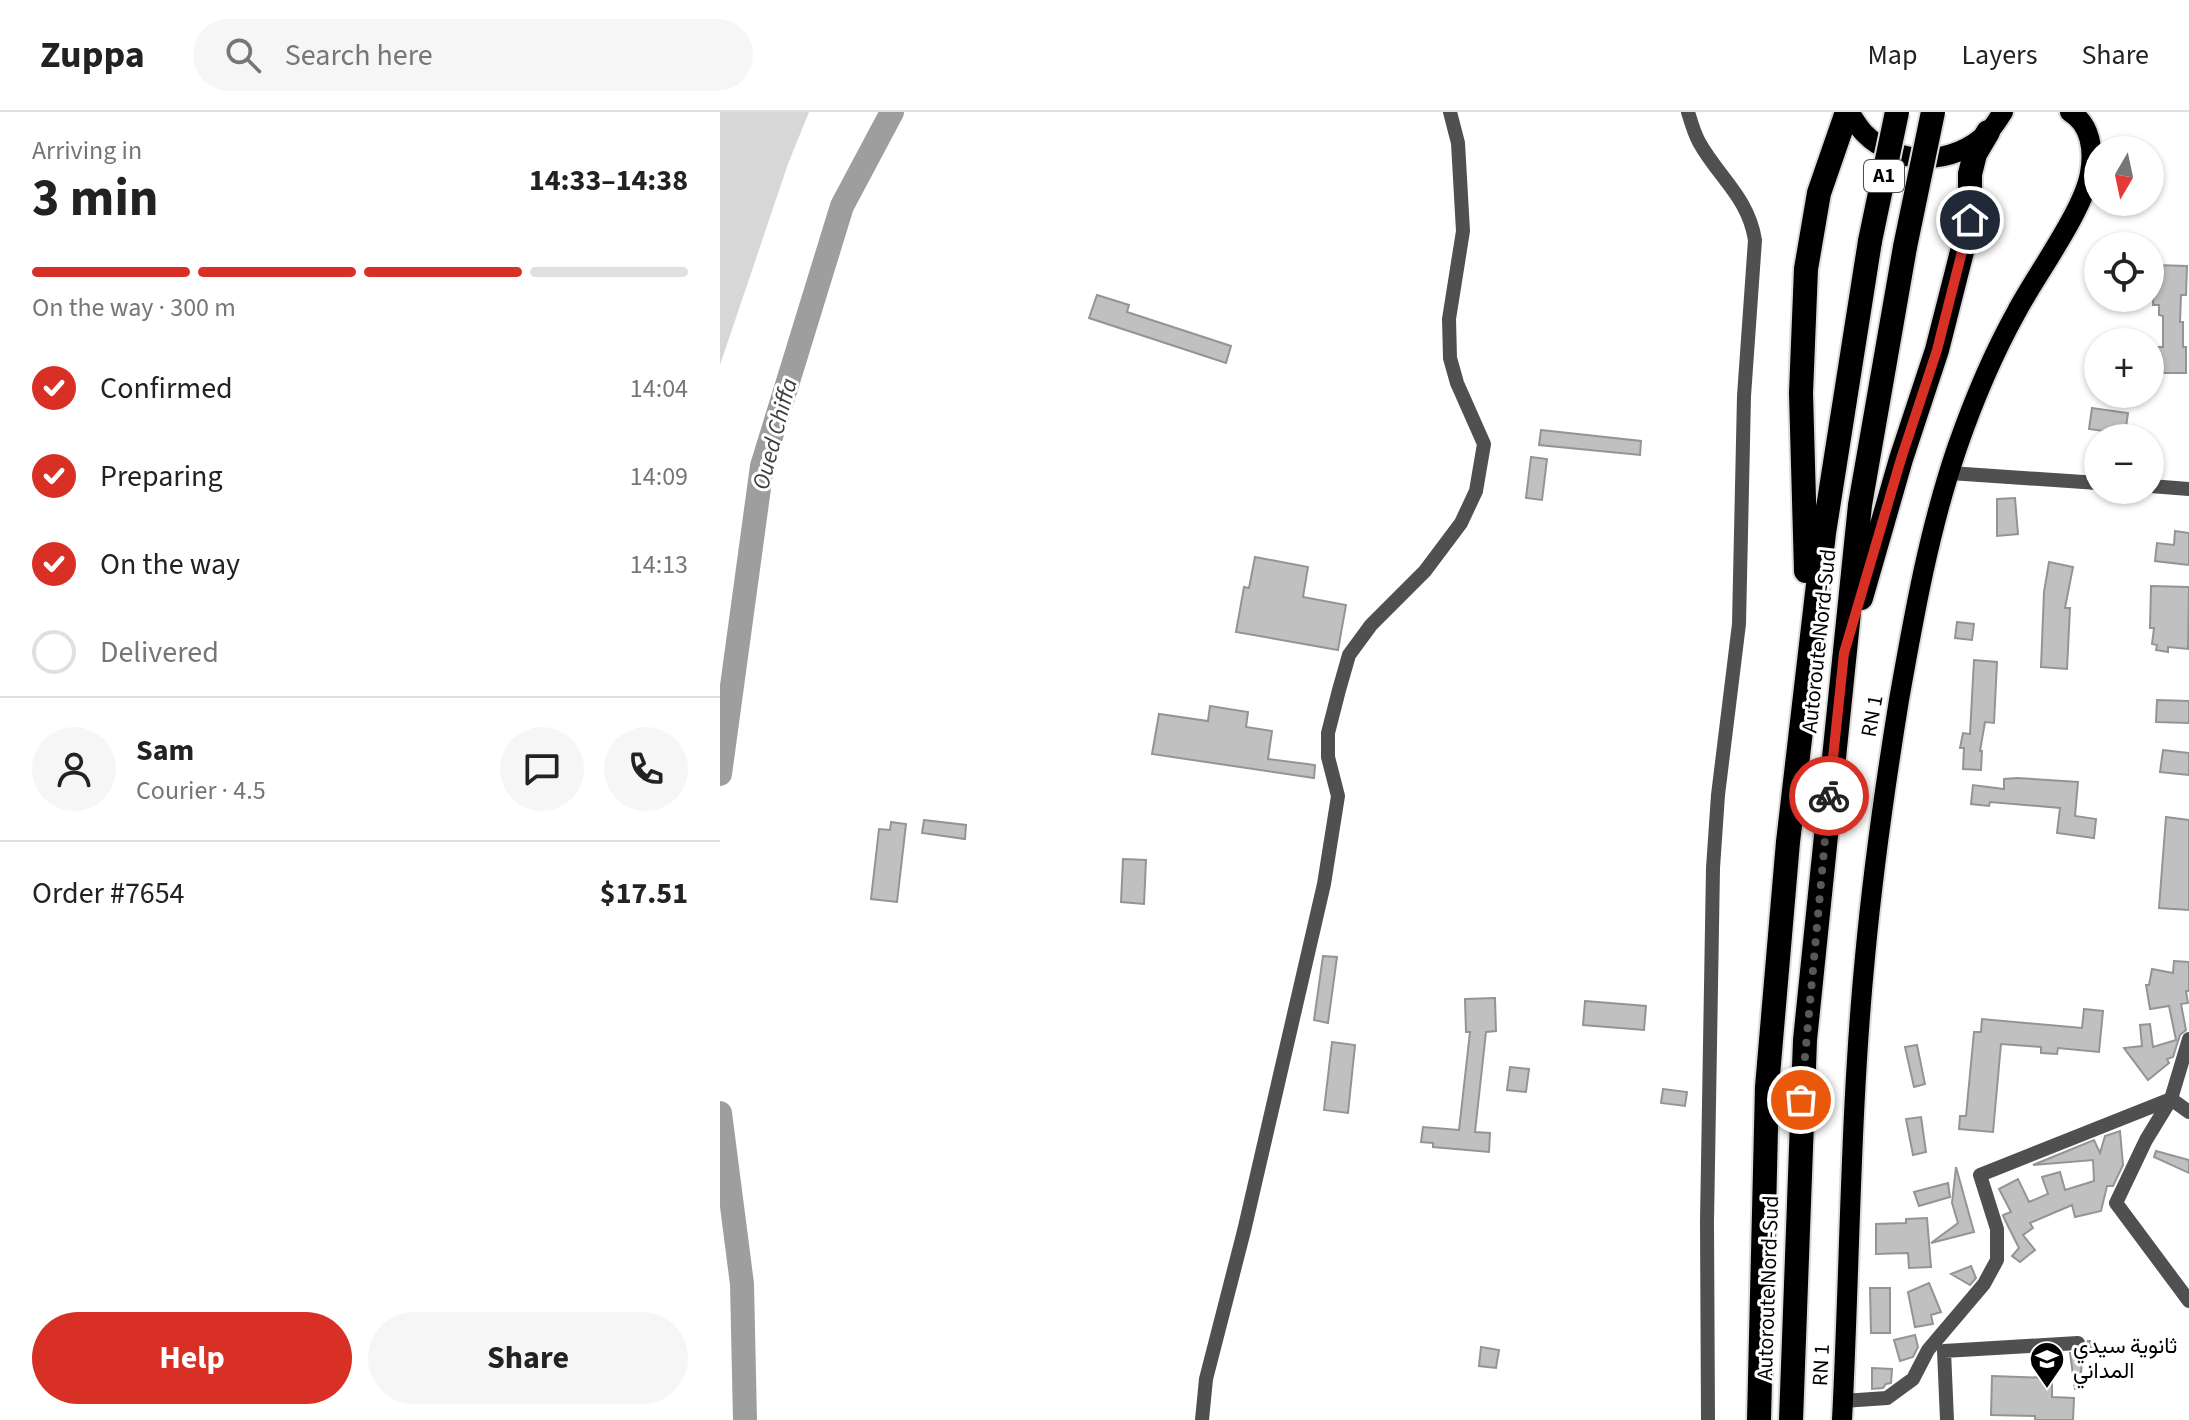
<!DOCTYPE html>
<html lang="en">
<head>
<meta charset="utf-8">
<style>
	:root { --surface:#fff; --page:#f6f6f6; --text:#222; --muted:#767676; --line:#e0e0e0; --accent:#d93025 }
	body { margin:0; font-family:"Source Sans 3",Vazirmatn,sans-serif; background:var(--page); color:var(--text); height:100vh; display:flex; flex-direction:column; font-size:30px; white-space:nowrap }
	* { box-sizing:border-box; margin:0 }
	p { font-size:26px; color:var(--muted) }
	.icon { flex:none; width:44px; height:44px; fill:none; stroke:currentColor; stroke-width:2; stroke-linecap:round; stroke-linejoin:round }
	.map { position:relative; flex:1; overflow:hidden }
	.side { display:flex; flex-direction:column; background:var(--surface); width:720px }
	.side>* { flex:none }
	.needle { width:52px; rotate:189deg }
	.controls { position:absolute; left:1364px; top:24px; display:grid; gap:16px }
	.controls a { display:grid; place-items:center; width:80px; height:80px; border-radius:50%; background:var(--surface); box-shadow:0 2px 6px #0004; font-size:40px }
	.pin { position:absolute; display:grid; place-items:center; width:68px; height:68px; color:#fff; margin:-34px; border:4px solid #fff; border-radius:50%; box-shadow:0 2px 8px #0007 }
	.courier { position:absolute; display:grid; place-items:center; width:80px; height:80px; margin:-40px; border:6px solid #d93025; border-radius:50%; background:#fff; color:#222; box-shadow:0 2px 10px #0007 }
	.head em { font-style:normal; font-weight:700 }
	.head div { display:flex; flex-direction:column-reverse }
	.head { display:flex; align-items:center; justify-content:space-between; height:136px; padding:0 32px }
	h1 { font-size:52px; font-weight:700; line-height:60px }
	.bar { display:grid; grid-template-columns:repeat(4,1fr); gap:12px 8px; align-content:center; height:96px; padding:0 32px }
	.bar i { height:10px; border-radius:6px; background:var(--line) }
	.bar .on { background:var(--accent) }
	.bar p { grid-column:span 4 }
	.line { display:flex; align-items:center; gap:20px; padding:0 32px; border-top:2px solid var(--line) }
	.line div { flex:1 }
	.round { display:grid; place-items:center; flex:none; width:84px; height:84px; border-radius:42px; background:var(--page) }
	ol { padding:0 32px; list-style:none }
	li { display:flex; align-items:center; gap:24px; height:88px }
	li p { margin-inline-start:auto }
	li .icon { padding:8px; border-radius:50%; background:var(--accent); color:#fff; stroke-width:4 }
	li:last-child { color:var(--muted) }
	li i { width:44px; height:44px; border:4px solid var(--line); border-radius:50% }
	.button { display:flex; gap:16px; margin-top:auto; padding:16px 32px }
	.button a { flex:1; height:92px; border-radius:48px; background:var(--accent); color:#fff; font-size:32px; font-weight:700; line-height:92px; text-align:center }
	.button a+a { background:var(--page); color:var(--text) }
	header { display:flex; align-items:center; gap:48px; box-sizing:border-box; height:112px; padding:0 40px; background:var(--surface); border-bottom:2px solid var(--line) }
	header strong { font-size:38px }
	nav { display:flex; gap:44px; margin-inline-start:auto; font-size:28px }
	.search { width:560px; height:72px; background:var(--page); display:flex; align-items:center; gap:20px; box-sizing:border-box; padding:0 28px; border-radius:44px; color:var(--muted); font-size:30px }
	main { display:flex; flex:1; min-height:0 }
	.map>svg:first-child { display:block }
	.green { fill:#d7d7d7 }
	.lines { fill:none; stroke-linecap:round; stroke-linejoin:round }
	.river { stroke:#9e9e9e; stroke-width:24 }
	.building { fill:#c0c0c0; stroke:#949494; stroke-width:2 }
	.primary-casing { stroke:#dbdbdb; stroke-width:24 }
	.motorway-casing { stroke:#dbdbdb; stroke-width:28 }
	.minor { stroke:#505050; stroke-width:14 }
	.primary { stroke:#000; stroke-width:20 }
	.motorway { stroke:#000; stroke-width:24 }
	.motorway-bridge-casing { stroke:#dbdbdb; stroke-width:28; stroke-linecap:butt }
	.motorway-bridge { stroke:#000; stroke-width:24 }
	.done { stroke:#595959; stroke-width:8; stroke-dasharray:0 14.4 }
	.route { stroke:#d93025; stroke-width:10 }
	.labels { text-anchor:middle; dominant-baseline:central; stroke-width:6; stroke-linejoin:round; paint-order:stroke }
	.shield { fill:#fff; stroke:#4c4c4c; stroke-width:2 }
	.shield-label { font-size:20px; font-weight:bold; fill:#000 }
	.street-label { font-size:22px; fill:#000; stroke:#fff }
	.poi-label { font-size:22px; fill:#000; stroke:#fff; text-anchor:start }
	.water-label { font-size:24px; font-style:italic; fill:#3f3f3f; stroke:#fff }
</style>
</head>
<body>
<header>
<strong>Zuppa</strong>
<div class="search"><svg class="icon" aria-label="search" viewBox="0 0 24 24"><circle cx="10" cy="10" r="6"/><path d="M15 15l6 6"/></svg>Search here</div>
<nav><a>Map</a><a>Layers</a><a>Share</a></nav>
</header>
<main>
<section class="side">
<div class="head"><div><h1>3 min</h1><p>Arriving in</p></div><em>14:33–14:38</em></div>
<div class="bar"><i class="on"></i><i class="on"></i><i class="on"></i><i></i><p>On the way · 300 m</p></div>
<ol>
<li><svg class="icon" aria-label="check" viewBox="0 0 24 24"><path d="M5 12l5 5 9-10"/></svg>Confirmed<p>14:04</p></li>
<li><svg class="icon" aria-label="check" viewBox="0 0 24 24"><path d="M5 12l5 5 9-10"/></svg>Preparing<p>14:09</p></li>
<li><svg class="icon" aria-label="check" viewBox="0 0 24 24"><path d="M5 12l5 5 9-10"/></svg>On the way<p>14:13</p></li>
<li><i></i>Delivered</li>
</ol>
<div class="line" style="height:144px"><a class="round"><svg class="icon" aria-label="person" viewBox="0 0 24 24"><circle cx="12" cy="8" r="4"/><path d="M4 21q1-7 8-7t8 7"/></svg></a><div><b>Sam</b><p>Courier · 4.5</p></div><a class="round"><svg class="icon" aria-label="chat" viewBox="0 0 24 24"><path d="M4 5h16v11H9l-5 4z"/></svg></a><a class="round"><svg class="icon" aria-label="phone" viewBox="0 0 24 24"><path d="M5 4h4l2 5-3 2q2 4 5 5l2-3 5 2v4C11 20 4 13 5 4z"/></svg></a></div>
<div class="line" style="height:104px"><div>Order #7654</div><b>$17.51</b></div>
<div class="button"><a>Help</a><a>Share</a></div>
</section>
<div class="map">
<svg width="1469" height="1308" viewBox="0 0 1469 1308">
	<rect width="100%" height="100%" fill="#fff"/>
	<!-- green -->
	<path class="green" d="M0 0H89L68 52 0 253Z"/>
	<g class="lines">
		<!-- river -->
		<path class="river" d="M0 662 42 354 122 94 172 0
			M0 1001 22 1172 25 1308"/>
	</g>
	<!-- building -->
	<path class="building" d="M1434 153 1467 154 1466 183H1461L1460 210H1463V235H1466V261H1434L1435 235H1443V204L1439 203V193H1433Z
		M377 183 409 193 407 200 511 234 506 251 369 206Z
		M1372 296 1408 301 1405 322 1369 317Z
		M821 318 921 329 920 343 819 333Z
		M811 345 827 347 822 388 806 386Z
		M1295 386 1298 422 1277 424V387Z
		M1455 419 1469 421V453L1435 449 1437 431 1454 433Z
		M535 445 588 455 583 485 626 493 618 538 516 520 524 475 529 476Z
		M1329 450 1353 455 1345 496H1350L1347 557 1321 555 1324 480Z
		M1431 474 1469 475 1468 537 1448 535V540L1436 538 1437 533 1432 532 1434 516H1430Z
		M1237 510 1254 512 1252 528 1235 526Z
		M1254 548 1277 550 1274 611 1265 610 1260 639H1262L1261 658 1243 657 1244 636H1240L1243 621 1250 622Z
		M1437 588 1469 589V611L1436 610Z
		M490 594 528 600 526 615 552 619 548 647 595 653 594 666 432 642 439 602 488 609Z
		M1443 638 1469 641V663L1440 660Z
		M1297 666 1358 670 1355 704 1376 707 1374 726 1337 721 1340 696 1270 690 1269 694 1251 692 1253 673 1284 677V667Z
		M1446 705 1469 708V798L1439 796Z
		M204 708 246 713 245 727 202 721Z
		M171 710 186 712 177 790 151 787 159 717 170 718Z
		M403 747 426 748 424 792 401 790Z
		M603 844 617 845 608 911 594 908Z
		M1454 849 1469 850V879H1466L1468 891 1461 892 1466 918 1460 923 1453 945 1447 947 1449 951 1428 968 1404 936 1422 934 1420 913 1430 912 1433 935 1456 928 1449 894 1430 897 1426 873H1429L1432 857 1453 861Z
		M775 886 776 919 766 920 755 1020 770 1021 769 1040 713 1035V1031L701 1030 703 1015 739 1018 750 920H746L745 887Z
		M865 889 926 894 924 918 863 913Z
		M1364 897 1383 899 1379 940 1338 936 1337 942 1321 941V935L1281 932 1273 1020 1239 1017 1240 1004H1246L1254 920H1261L1262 907 1362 916Z
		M612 930 635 933 628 1001 604 998Z
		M1197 933 1205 972 1194 975 1185 935Z
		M790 955 809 957 806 980 787 978Z
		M943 977 967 980 965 994 941 991Z
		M1201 1005 1206 1040 1193 1043 1186 1007Z
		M1400 1019 1403 1053 1393 1074H1387L1381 1099 1355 1105 1352 1093 1310 1111 1313 1116 1303 1123 1315 1138 1300 1150 1292 1144 1299 1136 1284 1106 1283 1103 1291 1100 1279 1077 1298 1067 1309 1090 1328 1082 1322 1065 1340 1060 1345 1078 1374 1069 1373 1048 1313 1053 1374 1028 1380 1041 1385 1024Z
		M1436 1039 1469 1048V1061L1434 1045Z
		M1236 1055 1254 1120 1211 1131 1238 1111 1232 1091Z
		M1228 1071 1230 1085 1199 1094 1194 1080Z
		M1207 1106 1211 1155 1189 1156 1188 1141 1156 1142V1112L1186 1111V1107Z
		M1251 1154 1256 1166 1250 1173 1231 1162Z
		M1209 1171 1221 1200 1211 1203 1213 1212 1195 1215 1188 1180Z
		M1150 1176H1170V1221H1151Z
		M1195 1223 1198 1235 1193 1245 1180 1249 1174 1228Z
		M1368 1229H1370L1372 1242 1363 1243 1359 1277H1355L1350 1241 1364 1239Z
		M761 1235 779 1238 776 1256 759 1254Z
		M1152 1256 1172 1257 1171 1271 1166 1272 1163 1276 1152 1277Z
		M1272 1264 1332 1266V1285L1354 1286 1353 1308H1315V1304L1271 1303Z"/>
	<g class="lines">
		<!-- primary casing -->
		<g class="primary-casing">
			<path id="primary" d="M1129 0C1134 7 1138 15 1144 21 1177 55 1235 54 1268 20 1274 15 1278 7 1283 0
				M1122 1308C1130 1154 1130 999 1145 845 1153 759 1165 674 1179 588 1194 503 1209 418 1237 336 1253 290 1273 242 1297 199 1316 163 1364 98 1370 61 1374 39 1371 12 1350 0"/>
		</g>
		<!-- motorway casing -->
		<g class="motorway-casing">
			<path id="motorway" d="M1086 459 1081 281 1086 157 1099 81 1127 0
				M1141 486 1181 347 1217 238 1250 108V62L1255 42 1268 20
				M1039 1308 1047 975 1068 730 1104 421 1150 129
				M1071 1308 1085 928 1140 393 1185 135"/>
		</g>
		<!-- minor -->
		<path class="minor" d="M968 0C971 10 974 21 979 30 999 66 1028 85 1035 128L1024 284 1019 512 998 683 993 756 987 1110 988 1308
			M1230 361 1378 371
			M1430 374 1469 377
			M1469 927 1451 987 1426 1028 1396 1091 1469 1189
			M1451 987 1469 1000
			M1123 1289 1167 1286 1193 1267 1208 1238 1264 1172 1277 1148V1117L1260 1063 1451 987
			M482 1308 486 1267 524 1119 604 772 618 684 608 645V621L619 578 629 543 651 513 705 459 741 411 756 379 764 332 737 271 730 246 729 207 743 119 738 31 730 0
			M1227 1308 1224 1239 1358 1231"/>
		<!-- primary -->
		<use href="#primary" class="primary"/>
		<!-- motorway -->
		<use href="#motorway" class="motorway"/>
		<!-- motorway-bridge casing -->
		<g class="motorway-bridge-casing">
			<path id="motorway-bridge" d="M1150 129 1177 0
				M1185 135 1213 0"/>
		</g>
		<!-- motorway-bridge -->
		<use href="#motorway-bridge" class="motorway-bridge"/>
	</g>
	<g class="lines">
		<!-- done -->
		<path class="done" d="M1081 988 1109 684"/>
		<!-- route -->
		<path class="route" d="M1109 684 1124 541 1181 347 1217 238 1250 108"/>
	</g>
	<!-- icons -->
	<defs>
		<g id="school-pin" transform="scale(1.8)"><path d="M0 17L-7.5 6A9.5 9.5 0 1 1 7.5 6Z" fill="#000" stroke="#fff"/><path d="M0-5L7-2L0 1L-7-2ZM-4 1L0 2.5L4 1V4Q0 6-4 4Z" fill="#fff"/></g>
	</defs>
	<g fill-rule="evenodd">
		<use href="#school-pin" x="1327" y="1247"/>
	</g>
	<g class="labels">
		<!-- shield labels -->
		<rect class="shield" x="1144" y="48" width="40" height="32" rx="6"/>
		<g class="shield-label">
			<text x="1164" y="64">A1</text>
		</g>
		<!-- street labels -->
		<g class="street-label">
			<text transform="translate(1099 529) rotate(-84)">Autoroute Nord-Sud</text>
			<text transform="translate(1152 604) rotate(-80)">RN 1</text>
			<text transform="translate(1048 1176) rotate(-88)">Autoroute Nord-Sud</text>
			<text transform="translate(1101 1253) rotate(-87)">RN 1</text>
		</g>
		<!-- poi labels -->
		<g class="poi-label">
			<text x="1353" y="1234">ثانوية سيدي<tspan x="1353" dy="25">المداني</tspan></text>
		</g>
		<!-- water labels -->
		<g class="water-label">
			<text transform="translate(55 322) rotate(-75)">Oued Chiffa</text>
		</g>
	</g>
</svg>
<div class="controls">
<a><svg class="needle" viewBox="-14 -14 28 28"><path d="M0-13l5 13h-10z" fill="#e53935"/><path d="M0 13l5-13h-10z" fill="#767676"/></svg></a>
<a><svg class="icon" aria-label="locate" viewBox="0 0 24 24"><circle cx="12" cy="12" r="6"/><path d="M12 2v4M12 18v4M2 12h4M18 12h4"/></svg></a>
<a>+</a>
<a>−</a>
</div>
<div class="pin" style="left:1081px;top:988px;background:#ea580c"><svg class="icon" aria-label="bag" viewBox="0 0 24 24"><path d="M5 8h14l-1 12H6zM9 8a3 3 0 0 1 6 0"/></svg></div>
<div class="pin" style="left:1250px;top:108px;background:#1f2937"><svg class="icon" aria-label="home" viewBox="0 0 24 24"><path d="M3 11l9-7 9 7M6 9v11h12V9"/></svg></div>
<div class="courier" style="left:1109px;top:684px"><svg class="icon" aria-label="bike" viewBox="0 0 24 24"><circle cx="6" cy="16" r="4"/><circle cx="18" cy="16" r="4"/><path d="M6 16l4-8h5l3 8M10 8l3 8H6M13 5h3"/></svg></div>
</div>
</main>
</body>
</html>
